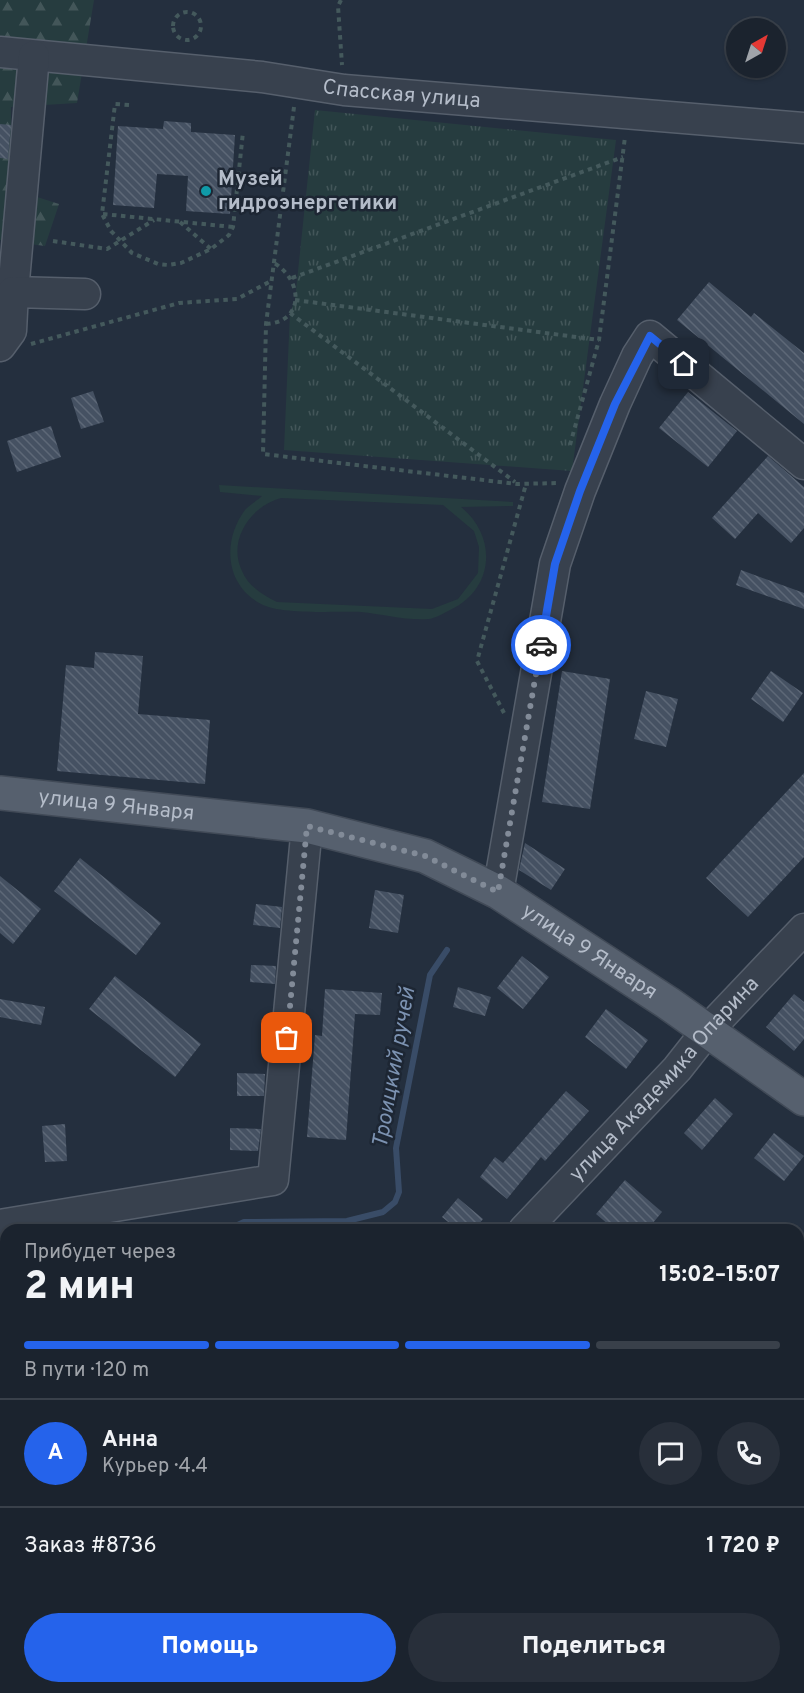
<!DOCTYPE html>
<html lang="ru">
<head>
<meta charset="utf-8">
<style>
	:root { --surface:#1b232e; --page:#282f3a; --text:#f1f3f6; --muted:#a0a4aa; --line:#39404a; --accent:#2563eb }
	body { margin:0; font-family:Overpass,sans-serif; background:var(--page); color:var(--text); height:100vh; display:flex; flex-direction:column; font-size:22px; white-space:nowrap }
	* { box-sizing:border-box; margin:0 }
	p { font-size:20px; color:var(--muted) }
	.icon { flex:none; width:33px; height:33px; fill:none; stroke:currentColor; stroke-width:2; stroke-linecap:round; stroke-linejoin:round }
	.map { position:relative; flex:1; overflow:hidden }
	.drawer { position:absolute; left:0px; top:1224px; width:804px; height:470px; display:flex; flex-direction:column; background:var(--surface); border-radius:18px 18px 0 0; box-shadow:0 2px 4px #0004,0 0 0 2px var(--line) }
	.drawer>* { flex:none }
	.needle { width:39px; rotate:39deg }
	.controls { position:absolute; left:726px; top:18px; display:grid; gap:12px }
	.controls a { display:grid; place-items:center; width:60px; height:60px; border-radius:50%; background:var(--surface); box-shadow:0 2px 4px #0004,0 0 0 2px var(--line); font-size:30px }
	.pin { position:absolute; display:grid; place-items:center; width:51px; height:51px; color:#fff; margin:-26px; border-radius:12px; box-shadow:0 3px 9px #0006 }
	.courier { position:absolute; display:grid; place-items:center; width:60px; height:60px; margin:-30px; border:4px solid #2563eb; border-radius:50%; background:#fff; color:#222; box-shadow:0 2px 8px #0007 }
	.head em { font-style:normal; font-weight:800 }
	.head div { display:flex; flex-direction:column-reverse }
	.head { display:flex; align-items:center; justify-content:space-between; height:102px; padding:0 24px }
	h1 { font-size:39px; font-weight:800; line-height:45px }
	.bar { display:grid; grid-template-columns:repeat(4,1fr); gap:9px 6px; align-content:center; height:72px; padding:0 24px }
	.bar i { height:8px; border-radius:4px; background:var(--line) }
	.bar .selected { background:var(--accent) }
	.bar p { grid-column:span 4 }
	.line { display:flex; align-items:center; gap:15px; padding:0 24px; border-top:2px solid var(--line) }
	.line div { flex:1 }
	.round { display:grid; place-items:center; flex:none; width:63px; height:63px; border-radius:32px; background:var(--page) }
	.action { display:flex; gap:12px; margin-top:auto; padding:12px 24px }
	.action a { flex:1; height:69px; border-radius:36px; background:var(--accent); color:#fff; font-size:24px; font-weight:800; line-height:69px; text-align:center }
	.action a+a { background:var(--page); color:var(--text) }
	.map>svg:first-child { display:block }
	.grass { fill:url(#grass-tufts) }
	.forest { fill:url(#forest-firs) }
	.pitch { fill:#263c3f; fill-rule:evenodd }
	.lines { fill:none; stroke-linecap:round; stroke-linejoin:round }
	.stream { stroke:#394c67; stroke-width:6 }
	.building { fill:url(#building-back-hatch) }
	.minor-casing { stroke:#565f6c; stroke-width:33 }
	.major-casing { stroke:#414a57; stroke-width:36 }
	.path { stroke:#44595c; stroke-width:4; stroke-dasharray:4.5 4.5; stroke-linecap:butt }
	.minor { stroke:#38414e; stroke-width:30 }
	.major { stroke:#56606e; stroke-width:33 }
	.done { stroke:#828b98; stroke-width:6; stroke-dasharray:0 10.8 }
	.route { stroke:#2563eb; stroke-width:8 }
	.culture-dot { fill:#0f9aa8; stroke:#1d2633; stroke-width:2 }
	.labels { text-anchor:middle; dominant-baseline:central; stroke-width:5; stroke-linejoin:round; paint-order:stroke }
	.street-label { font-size:21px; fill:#b4bcc9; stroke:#1d2633 }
	.poi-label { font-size:21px; font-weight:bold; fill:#b4bcc9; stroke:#1d2633; text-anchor:start }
	.water-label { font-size:22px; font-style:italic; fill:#7c92b1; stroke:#1d2633 }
</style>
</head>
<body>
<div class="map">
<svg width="804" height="1693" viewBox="0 0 804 1693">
	<defs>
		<pattern id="grass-tufts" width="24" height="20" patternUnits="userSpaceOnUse" patternTransform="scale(1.5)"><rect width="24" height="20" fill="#263c3f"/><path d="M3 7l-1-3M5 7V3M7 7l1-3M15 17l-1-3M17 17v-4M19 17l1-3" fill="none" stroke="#435659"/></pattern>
		<pattern id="forest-firs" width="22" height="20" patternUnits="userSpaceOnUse" patternTransform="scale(1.5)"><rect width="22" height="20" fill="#263c3f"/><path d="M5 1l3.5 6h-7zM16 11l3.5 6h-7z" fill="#435659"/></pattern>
		<pattern id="building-back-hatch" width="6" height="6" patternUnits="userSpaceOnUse" patternTransform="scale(1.5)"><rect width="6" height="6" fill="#455162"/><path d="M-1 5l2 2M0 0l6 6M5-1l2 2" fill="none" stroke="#5d6877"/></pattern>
	</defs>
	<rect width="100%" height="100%" fill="#242f3e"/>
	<!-- grass -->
	<path class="grass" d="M315 110 616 140 572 471 284 450 290 313 295 300Z"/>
	<!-- forest -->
	<path class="forest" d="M0 0H94L77 103 11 107 12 189 59 204 45 246 0 240Z"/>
	<!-- pitch -->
	<path class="pitch" d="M219 485 513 502V506L461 507C498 537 494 590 450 610 444 613 436 618 429 619 407 621 382 614 361 612 336 611 281 615 261 604 225 585 222 541 245 510 249 505 257 501 262 496L220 492ZM281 498 443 505 474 531 479 547 478 573 458 599 432 609 277 602C263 595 248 586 242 571 227 540 251 506 281 498Z"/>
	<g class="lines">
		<!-- stream -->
		<path class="stream" d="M227 1230 244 1222 347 1221 383 1212 395 1202 399 1192 396 1148 430 975 447 950
			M539 1693V1688"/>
	</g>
	<!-- building -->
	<path class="building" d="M164 121 191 123V132L235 135 230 214 186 211 188 176 157 174 154 208 113 205 118 126 163 129Z
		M0 124 11 125 8 159 0 158Z
		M709 282 751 317 754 313 804 353V424L677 320Z
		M93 391 104 422 81 429 71 398Z
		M688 392 737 431 708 467 659 428Z
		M51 426 61 457 17 472 7 441Z
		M768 456 804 487V528L791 543 758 513 735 539 712 518Z
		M741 570 804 593V609L736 585Z
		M95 652 143 656 138 714 210 720 205 784 57 771 66 665 94 668Z
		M562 671 610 679 590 809 542 802Z
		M771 671 803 693 783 722 751 699Z
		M646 691 678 699 666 747 634 739Z
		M804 773V857L748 917 706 878Z
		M525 843 565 869 551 890 519 870Z
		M80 858 161 923 136 955 54 891Z
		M0 876 41 909 13 944 0 933Z
		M375 890 404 895 398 933 369 928Z
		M256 904 282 907 280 928 253 925Z
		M522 956 549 977 523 1009 497 988Z
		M251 965 276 966 275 984 250 982Z
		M115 976 201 1044 175 1077 89 1009Z
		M458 987 491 997 485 1016 453 1007Z
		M325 989 382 993 380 1015 355 1014 346 1140 307 1137 315 1035 322 1036Z
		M794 994 804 1002V1039L794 1051 766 1027Z
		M0 999 45 1007 41 1025 0 1017Z
		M606 1009 648 1040 626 1069 585 1037Z
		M237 1073 265 1074 264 1096H237Z
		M566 1091 589 1111 545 1161 541 1157 507 1199 480 1177 495 1157 503 1163Z
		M715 1098 733 1114 702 1150 684 1133Z
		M65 1124 67 1161 45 1162 42 1126Z
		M230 1128 261 1129 258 1151 230 1150Z
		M774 1133 804 1156 784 1181 754 1158Z
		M625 1180 662 1212 647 1230H615L596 1214Z
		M458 1198 483 1219 474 1230H458L442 1217Z"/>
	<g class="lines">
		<!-- minor casing -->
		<g class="minor-casing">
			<g id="minor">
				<path id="s1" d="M0 52 262 77 344 90 804 128"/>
				<path d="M13 292 34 56"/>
				<path d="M0 346 11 331 13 292 85 294"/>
				<path d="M498 892 555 564 580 491 615 404 637 356 650 336 804 464"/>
				<path d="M0 1225 273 1180 307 826"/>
				<path id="s2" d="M524 1230 677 1069 707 1031 804 929"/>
				<path d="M0 1342 6 1346"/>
				<path d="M366 1688 374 1693"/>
				<path d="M605 1688 608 1693"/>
				<path d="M90 1693 95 1688"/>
			</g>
		</g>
		<!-- major casing -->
		<g class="major-casing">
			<g id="major">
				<path id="s3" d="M0 793 307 826 425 856 498 892 668 1003 804 1099"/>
			</g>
		</g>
		<!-- path -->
		<path class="path" d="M341 0 338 6 342 65
			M173 26a14 14 0 1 1 28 0a14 14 0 1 1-28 0Z
			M129 105 115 104 102 214 111 231 132 253 158 264 168 265 181 263 211 249 229 235 233 227 243 132
			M294 107 266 324 263 454 517 484 559 483
			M103 214 233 227
			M180 222 211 249
			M53 241 107 249 154 220
			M292 278 623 157
			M295 300 599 340
			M290 313 515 482
			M266 324C305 322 303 280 274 263
			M31 344 179 303 237 299 271 281
			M570 445 599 340 625 137
			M504 713 477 661 526 484"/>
		<!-- minor -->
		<use href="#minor" class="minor"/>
		<!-- major -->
		<use href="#major" class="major"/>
	</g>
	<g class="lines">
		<!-- done -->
		<path class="done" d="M287 1038 307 826 425 856 498 892 541 645"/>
		<!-- route -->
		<path class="route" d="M541 645 555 564 580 491 615 404 650 336 684 364"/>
	</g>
	<!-- markers -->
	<circle class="culture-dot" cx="206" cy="191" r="6"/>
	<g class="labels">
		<!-- street labels -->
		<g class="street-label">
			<text stroke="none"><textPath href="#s1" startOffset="404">Спасская улица</textPath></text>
			<text stroke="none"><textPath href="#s3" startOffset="117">улица 9 Января</textPath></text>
			<text stroke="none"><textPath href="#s3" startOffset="621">улица 9 Января</textPath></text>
			<text stroke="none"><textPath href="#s2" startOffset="206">улица Академика Опарина</textPath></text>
		</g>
		<!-- poi labels -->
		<g class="poi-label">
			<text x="218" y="179">Музей<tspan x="218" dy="24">гидроэнергетики</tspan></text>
		</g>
		<!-- water labels -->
		<g class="water-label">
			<text transform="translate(395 1068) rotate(-80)">Троицкий ручей</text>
		</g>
	</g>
</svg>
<div class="controls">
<a><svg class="needle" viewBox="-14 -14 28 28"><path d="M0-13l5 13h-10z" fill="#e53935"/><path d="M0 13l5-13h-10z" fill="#a0a4aa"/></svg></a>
</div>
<div class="pin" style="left:287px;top:1038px;background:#ea580c"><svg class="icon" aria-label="bag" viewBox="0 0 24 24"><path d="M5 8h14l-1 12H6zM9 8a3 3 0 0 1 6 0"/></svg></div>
<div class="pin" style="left:684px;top:364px;background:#1f2937"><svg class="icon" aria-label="home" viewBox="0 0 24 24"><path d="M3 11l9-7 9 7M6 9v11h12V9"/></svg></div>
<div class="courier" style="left:541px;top:645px"><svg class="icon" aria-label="car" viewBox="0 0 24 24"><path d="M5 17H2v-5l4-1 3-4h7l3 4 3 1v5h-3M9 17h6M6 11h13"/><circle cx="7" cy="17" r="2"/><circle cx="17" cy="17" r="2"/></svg></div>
<section class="drawer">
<div class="head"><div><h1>2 мин</h1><p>Прибудет через</p></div><em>15:02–15:07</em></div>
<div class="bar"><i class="selected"></i><i class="selected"></i><i class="selected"></i><i></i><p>В пути · 120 m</p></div>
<div class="line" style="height:108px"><b class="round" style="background:var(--accent);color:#fff">А</b><div><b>Анна</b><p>Курьер · 4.4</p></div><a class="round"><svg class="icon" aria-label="chat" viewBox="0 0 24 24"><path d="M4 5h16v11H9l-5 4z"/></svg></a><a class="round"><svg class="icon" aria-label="phone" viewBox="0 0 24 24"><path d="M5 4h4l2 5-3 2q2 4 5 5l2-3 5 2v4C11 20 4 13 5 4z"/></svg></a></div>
<div class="line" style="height:78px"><div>Заказ #8736</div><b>1 720 ₽</b></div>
<div class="action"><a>Помощь</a><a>Поделиться</a></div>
</section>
</div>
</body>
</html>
